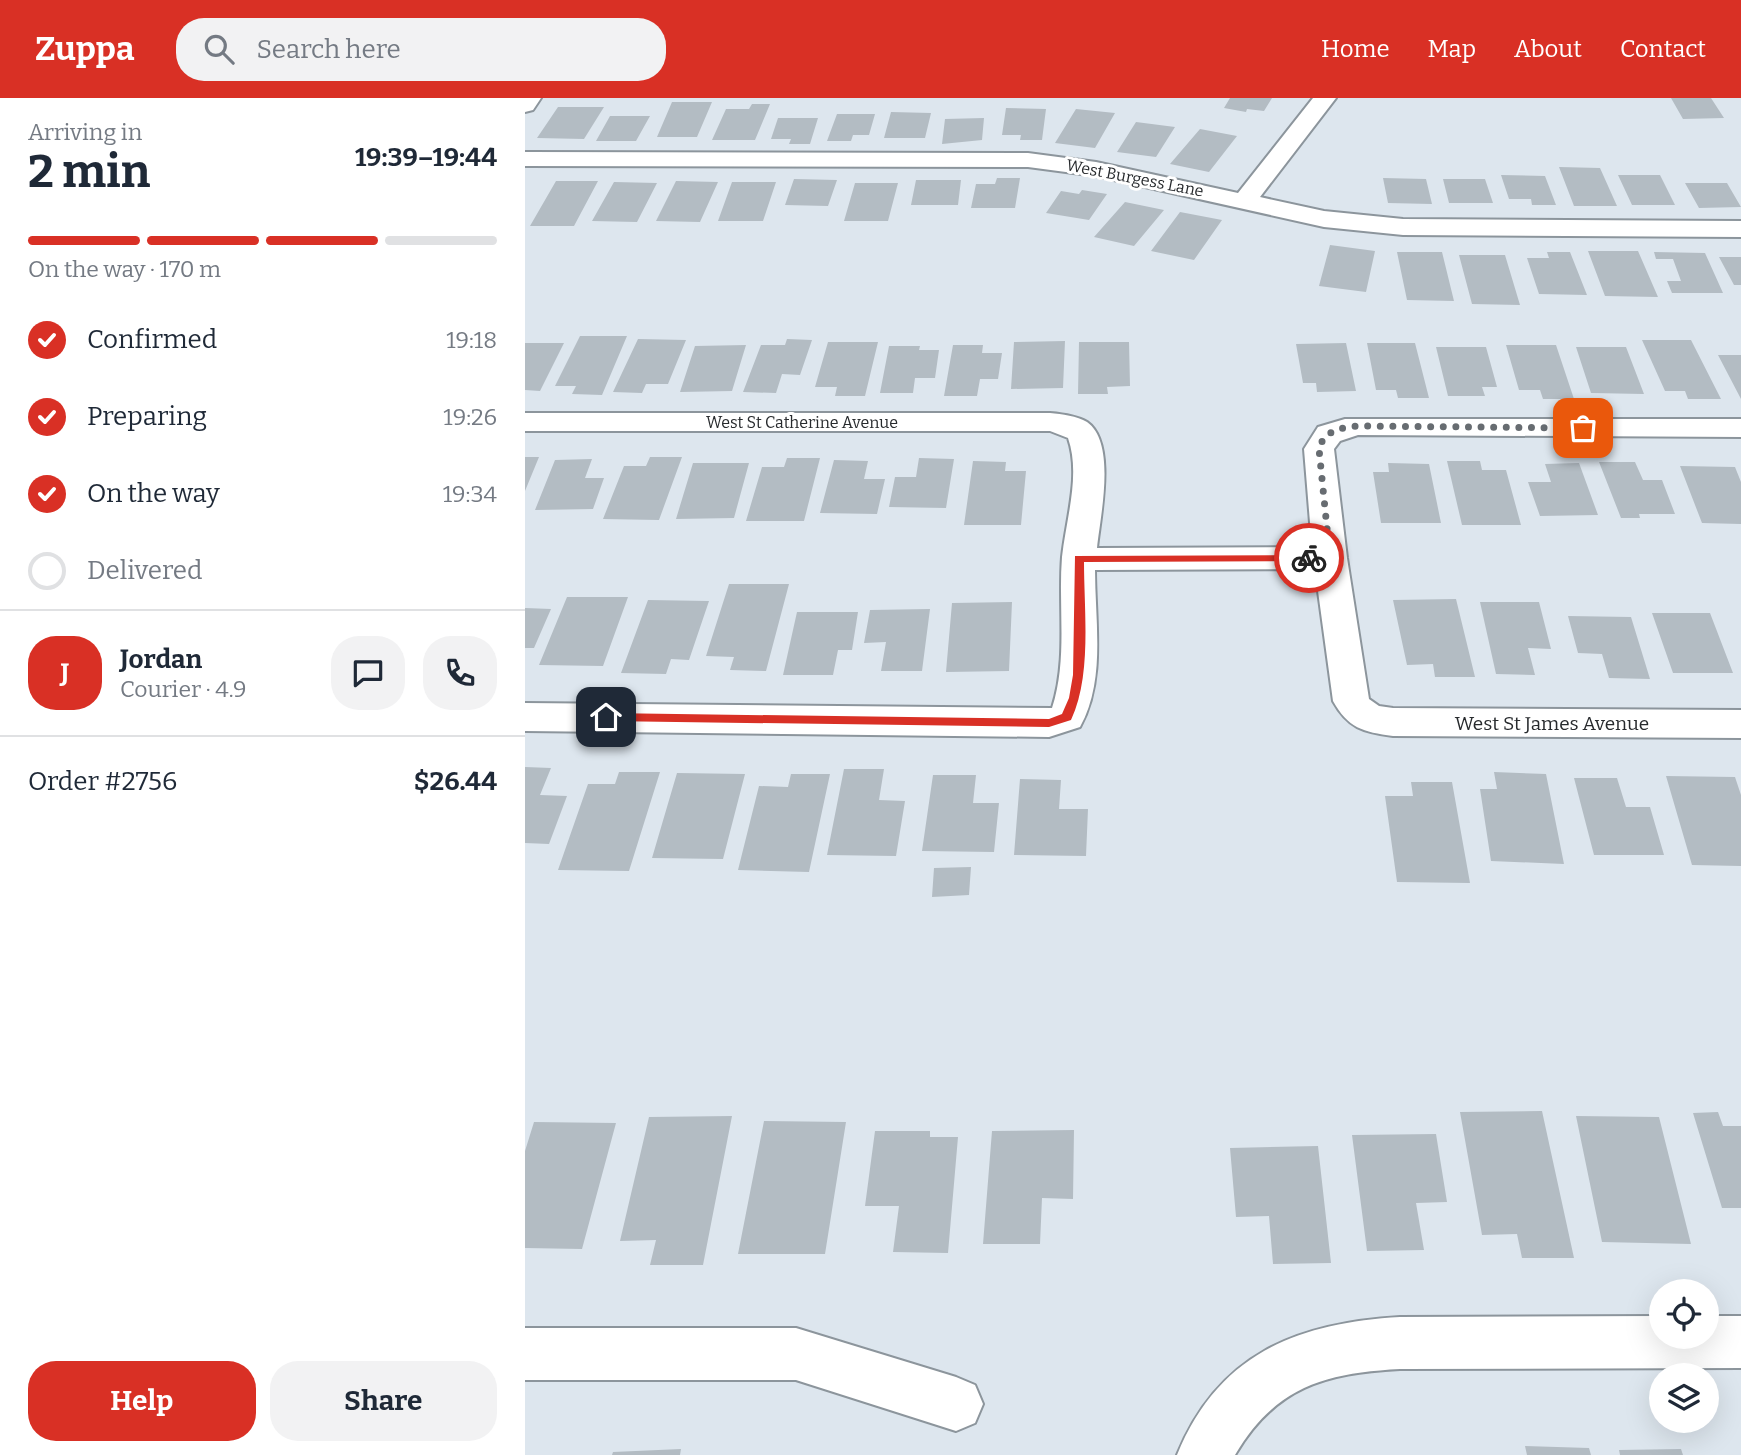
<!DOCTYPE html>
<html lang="en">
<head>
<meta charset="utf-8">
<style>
	:root { --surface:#fff; --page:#f2f2f3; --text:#1f2937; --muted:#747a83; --line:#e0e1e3; --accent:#d93025 }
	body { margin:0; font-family:Bitter,serif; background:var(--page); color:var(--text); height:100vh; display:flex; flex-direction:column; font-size:26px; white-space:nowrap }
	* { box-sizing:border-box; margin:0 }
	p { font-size:23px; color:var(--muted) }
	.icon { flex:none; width:38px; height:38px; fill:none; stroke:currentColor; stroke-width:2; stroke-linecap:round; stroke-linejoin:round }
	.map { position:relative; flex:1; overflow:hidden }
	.side { display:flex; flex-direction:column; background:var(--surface); width:525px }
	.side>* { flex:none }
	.tools { position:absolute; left:1124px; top:1181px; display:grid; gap:14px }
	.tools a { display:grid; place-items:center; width:70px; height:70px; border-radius:50%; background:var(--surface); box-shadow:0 7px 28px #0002; font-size:35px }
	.pin { position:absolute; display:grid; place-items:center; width:60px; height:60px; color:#fff; margin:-30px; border-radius:14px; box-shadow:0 4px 10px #0006 }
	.courier { position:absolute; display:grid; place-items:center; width:70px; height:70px; margin:-35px; border:5px solid #d93025; border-radius:50%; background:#fff; color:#222; box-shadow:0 2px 9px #0007 }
	.head em { font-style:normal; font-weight:700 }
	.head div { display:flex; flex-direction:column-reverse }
	.head { display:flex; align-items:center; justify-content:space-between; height:119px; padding:0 28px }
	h1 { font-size:46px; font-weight:700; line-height:52px }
	.bar { display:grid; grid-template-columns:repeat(4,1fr); gap:10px 7px; align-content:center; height:84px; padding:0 28px }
	.bar i { height:9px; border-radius:5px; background:var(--line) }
	.bar .active { background:var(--accent) }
	.bar p { grid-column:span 4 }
	.line { display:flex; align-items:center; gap:18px; padding:0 28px; border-top:2px solid var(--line) }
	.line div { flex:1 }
	.round { display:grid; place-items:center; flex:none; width:74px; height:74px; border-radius:28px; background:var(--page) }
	ol { padding:0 28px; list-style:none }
	li { display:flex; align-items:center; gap:21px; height:77px }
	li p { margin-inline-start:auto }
	li .icon { padding:7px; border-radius:50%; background:var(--accent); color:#fff; stroke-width:4 }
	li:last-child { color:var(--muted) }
	li i { width:38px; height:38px; border:4px solid var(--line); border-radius:50% }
	.cta { display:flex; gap:14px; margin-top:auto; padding:14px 28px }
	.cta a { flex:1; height:80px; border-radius:28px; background:var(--accent); color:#fff; font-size:28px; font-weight:700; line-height:80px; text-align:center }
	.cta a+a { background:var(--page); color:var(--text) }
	header { display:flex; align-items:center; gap:42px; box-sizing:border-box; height:98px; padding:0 35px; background:var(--accent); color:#fff }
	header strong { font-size:33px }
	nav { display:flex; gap:38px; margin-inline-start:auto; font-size:24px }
	.search { width:490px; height:63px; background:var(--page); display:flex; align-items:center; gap:18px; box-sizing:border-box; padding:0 24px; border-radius:28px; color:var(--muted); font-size:26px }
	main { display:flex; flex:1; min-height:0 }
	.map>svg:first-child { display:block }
	.building { fill:#b3bcc3 }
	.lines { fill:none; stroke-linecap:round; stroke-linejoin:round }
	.minor-casing { stroke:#8c959c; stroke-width:4 }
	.minor { fill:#fff; fill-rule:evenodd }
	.route { fill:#d93025 }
	.done { stroke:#676c71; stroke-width:7; stroke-dasharray:0 12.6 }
	.labels { text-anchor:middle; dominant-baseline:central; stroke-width:6; stroke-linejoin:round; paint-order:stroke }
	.far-street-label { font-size:16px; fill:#272a2d; stroke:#fff }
	.street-label { font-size:19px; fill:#272a2d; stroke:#fff }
</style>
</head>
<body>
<header>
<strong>Zuppa</strong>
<div class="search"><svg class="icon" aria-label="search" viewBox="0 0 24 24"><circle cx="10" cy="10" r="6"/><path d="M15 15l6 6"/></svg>Search here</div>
<nav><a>Home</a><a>Map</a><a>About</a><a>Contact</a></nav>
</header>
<main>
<section class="side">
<div class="head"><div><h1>2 min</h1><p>Arriving in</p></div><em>19:39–19:44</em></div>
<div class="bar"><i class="active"></i><i class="active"></i><i class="active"></i><i></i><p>On the way · 170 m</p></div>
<ol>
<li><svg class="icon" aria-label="check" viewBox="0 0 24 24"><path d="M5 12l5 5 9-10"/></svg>Confirmed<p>19:18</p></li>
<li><svg class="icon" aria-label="check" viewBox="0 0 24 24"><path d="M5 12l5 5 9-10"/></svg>Preparing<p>19:26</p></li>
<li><svg class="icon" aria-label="check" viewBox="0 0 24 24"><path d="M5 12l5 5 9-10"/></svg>On the way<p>19:34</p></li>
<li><i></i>Delivered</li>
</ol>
<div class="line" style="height:126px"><b class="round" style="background:var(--accent);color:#fff">J</b><div><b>Jordan</b><p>Courier · 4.9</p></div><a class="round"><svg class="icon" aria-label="chat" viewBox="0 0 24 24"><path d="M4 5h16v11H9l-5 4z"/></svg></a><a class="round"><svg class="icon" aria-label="phone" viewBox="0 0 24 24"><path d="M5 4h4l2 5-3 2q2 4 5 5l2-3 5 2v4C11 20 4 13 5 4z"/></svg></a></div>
<div class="line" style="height:91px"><div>Order #2756</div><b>$26.44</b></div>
<div class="cta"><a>Help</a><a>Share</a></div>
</section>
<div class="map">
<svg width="1216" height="1357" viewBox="0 0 1216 1357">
	<rect width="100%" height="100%" fill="#dde6ee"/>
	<!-- building -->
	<path class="building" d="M705 0H747L739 13 722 11 721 14 699 10Z
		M1146 0H1186L1199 20 1158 21Z
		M147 4H187L172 39H132Z
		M227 6H245L230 42H187L201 11H224Z
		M33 9H79L59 41 12 40Z
		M481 10 521 11 517 42H495L496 37H477Z
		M551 11 590 15 570 50 530 45Z
		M366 14 406 15 400 40H359Z
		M312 16H350L344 37H328L326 43H302Z
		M85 18H125L111 43H71Z
		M253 20H293L285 46H264L266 41H246Z
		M459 20 457 42 417 46 420 21Z
		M611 24 650 29 631 59 592 54Z
		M675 31 712 38 684 74 645 66Z
		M1034 69 1075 70 1092 108H1049Z
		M976 77 1020 78 1031 107H1007L1006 101H984Z
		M1093 77H1135L1150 107H1107Z
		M472 80H495L490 110H446L451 86H470Z
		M858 80 901 81 907 106 863 105Z
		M269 81 312 82 303 108 260 107Z
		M918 81H960L968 105H924Z
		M391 82H436L433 107H386Z
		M31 83H73L49 128H5Z
		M151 83 193 84 175 124 131 123Z
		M89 84 132 85 112 124 67 123Z
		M207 84H251L238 123H193Z
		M330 85H373L363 123H319Z
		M1160 85H1202L1216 109 1174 110Z
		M557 92 582 96 564 122 521 115 536 93 554 96Z
		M600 104 639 112 609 148 569 139Z
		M655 114 697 122 669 162 626 153Z
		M805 147 850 153 841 194 794 188Z
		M1063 153H1113L1133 199 1080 198Z
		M872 154H917L929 203 882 202Z
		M1022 154H1045L1062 197 1014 196 1002 160H1024Z
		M1129 154 1180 155 1198 195H1147L1142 183H1156L1148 161H1131Z
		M934 157H980L995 207 947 206Z
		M1194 159H1216V187H1209Z
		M55 238H102L77 297 47 296 51 288H30Z
		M113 241 161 242 143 286H121L117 295 88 294Z
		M262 241 287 242 275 277 257 276 251 295 218 294 236 247H260Z
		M1117 242H1166L1196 301H1163L1160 293H1140Z
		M540 243 538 290 486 291 489 244Z
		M303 244H353L340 298H310L312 289H290Z
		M554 244H604L605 288 582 289 583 296H553Z
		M0 245H39L15 293 0 292Z
		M821 245 831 293 792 294 791 285H778L771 246Z
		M842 245H890L904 300H873L871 292H851Z
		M221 247 207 293 155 294 170 248Z
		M428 247H458L457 255H477L473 281H455L452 298H419Z
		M981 247H1031L1049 301H1018L1015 292H994Z
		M364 248H395L394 252H414L410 280H390L388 295H355Z
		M911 249H961L972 289H957L960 298H923Z
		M1051 249H1101L1119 296 1066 295Z
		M1193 257H1216V301Z
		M0 359H14L0 393Z
		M125 359H157L134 422 78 421 99 368H121Z
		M262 360H295L279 423H221L237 369H259Z
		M394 360 429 361 421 410 364 409 370 379H391Z
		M67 361 60 380H79L68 411 10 412 30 362Z
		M309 362 343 363 339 381H360L352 416 295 415Z
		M448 363 481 364 480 373H501L496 427H439Z
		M922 363H955L957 372H981L996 427H937Z
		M1074 364H1110L1118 382H1137L1150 416H1114L1115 420H1096Z
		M168 365H224L209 420 151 421Z
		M863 365 904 366 916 425H856L848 374H864Z
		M1054 365 1073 417 1015 418 1003 384H1026L1020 366Z
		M1155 368 1210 369 1216 384V426L1177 425Z
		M204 486H264L241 573 205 572 209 559 181 558Z
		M42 499H103L78 568 14 567Z
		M931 501 950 579H910L908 566 882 567 868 502Z
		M123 502 184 503 164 562 146 561 141 576 96 575Z
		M487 504 484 573 421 574 427 505Z
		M955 504H1014L1026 551 1003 550 1010 577 971 576Z
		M0 510 26 511 9 550H0Z
		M405 511 397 573H356L361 544 339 545 345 512Z
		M272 514H333L327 552H313L308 577H258Z
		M1127 515H1185L1208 575H1148Z
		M1043 518 1106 519 1125 581 1084 580 1077 556 1053 555Z
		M0 669 26 670 15 697 42 698 24 746 0 745Z
		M319 671H359L354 702 380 703 371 758 302 757Z
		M94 674H135L104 773 33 772 63 686H90Z
		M969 674 1021 676 1039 766 966 763 955 691H972Z
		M152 675 220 676 198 761 127 760Z
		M266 676H305L284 774 213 772 234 688 263 689Z
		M408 677H451L448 705H474L469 754 397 753Z
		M1141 678 1210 679 1216 697V768L1167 767Z
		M1049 680H1092L1101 709H1125L1139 757H1069Z
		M495 681 536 682 534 711H563L561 758 489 757Z
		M886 684H927L945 785 872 784 860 698H888Z
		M446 769 444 797 407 799 409 770Z
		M1017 1013 1049 1160H997L992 1136 957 1137 935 1014Z
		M1193 1014 1198 1028H1216V1110H1197L1168 1015Z
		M207 1018 178 1167H125L131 1142 95 1143 124 1019Z
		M1051 1018 1134 1019 1166 1146 1077 1144Z
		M239 1023 321 1024 300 1156H213Z
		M9 1024 91 1025 57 1151 0 1150V1053Z
		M549 1032 548 1101 517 1100 515 1146H458L467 1033Z
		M350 1033H405V1039H433L423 1155 368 1154 374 1108H340Z
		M911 1036 922 1104 891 1105 899 1152 842 1153 827 1037Z
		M793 1048 806 1165 748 1166 744 1118 711 1119 705 1050Z
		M1000 1348 1064 1350 1066 1357H1002Z
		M156 1351 155 1357H87L88 1354Z
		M1156 1351 1158 1357H1095L1094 1352Z"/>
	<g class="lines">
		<!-- minor casing -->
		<g class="minor-casing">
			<path id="minor" d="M0 0H16L8 12 0 14Z
				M788 0H811L735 99 799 113 878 121 1216 123V139L878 137 799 129 571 78 503 69 0 68V54L503 55 571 64 713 95Z
				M0 315H525C537 316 552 318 562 324 592 345 575 419 572 450L787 449 779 351 793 329 820 321H1216V339L833 337 815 343 809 351 822 460 844 601 854 608 868 610 1216 612V640L868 638C838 634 823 630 808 603L790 471 570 472C570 524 581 582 555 629L524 639 0 633V605L527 610C543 561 533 509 537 459 541 421 556 377 543 340L525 333H0Z
				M1136 1218V1239H1181V1218H1216V1270L875 1271C800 1275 750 1289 710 1357H652C693 1256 772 1225 875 1219Z
				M0 1230H271L431 1279 450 1287 458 1306 450 1325 431 1333 271 1282H0Z"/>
		</g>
		<!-- minor -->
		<use href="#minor" class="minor"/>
	</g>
	<!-- route -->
	<path class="route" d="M784 457 789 460 787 463 559 464C559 513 567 578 546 622L524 629 81 623 76 619 81 615 524 621 537 616 544 600 548 577 550 458Z"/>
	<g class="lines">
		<!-- done -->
		<path class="done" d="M784 460H805L794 351C799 332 816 330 833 328L1058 330"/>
	</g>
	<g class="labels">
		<!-- far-street labels -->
		<g class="far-street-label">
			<text transform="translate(610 80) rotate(11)">West Burgess Lane</text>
			<text x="277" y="324">West St Catherine Avenue</text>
		</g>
		<!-- street labels -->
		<g class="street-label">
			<text x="1027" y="625">West St James Avenue</text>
		</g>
	</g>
</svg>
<div class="tools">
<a><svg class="icon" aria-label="locate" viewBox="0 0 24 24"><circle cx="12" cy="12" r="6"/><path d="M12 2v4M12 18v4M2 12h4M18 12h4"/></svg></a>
<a><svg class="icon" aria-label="layers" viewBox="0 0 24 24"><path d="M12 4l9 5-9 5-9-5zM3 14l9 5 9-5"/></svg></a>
</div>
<div class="pin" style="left:1058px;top:330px;background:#ea580c"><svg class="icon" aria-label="bag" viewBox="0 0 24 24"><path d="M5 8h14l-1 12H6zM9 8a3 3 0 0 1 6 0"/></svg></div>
<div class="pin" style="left:81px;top:619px;background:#1f2937"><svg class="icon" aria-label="home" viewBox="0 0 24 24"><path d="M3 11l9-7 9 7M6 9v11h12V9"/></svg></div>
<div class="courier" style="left:784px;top:460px"><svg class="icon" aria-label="bike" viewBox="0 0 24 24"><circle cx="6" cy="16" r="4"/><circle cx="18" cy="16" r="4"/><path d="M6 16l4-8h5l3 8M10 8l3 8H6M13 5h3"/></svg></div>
</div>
</main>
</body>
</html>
